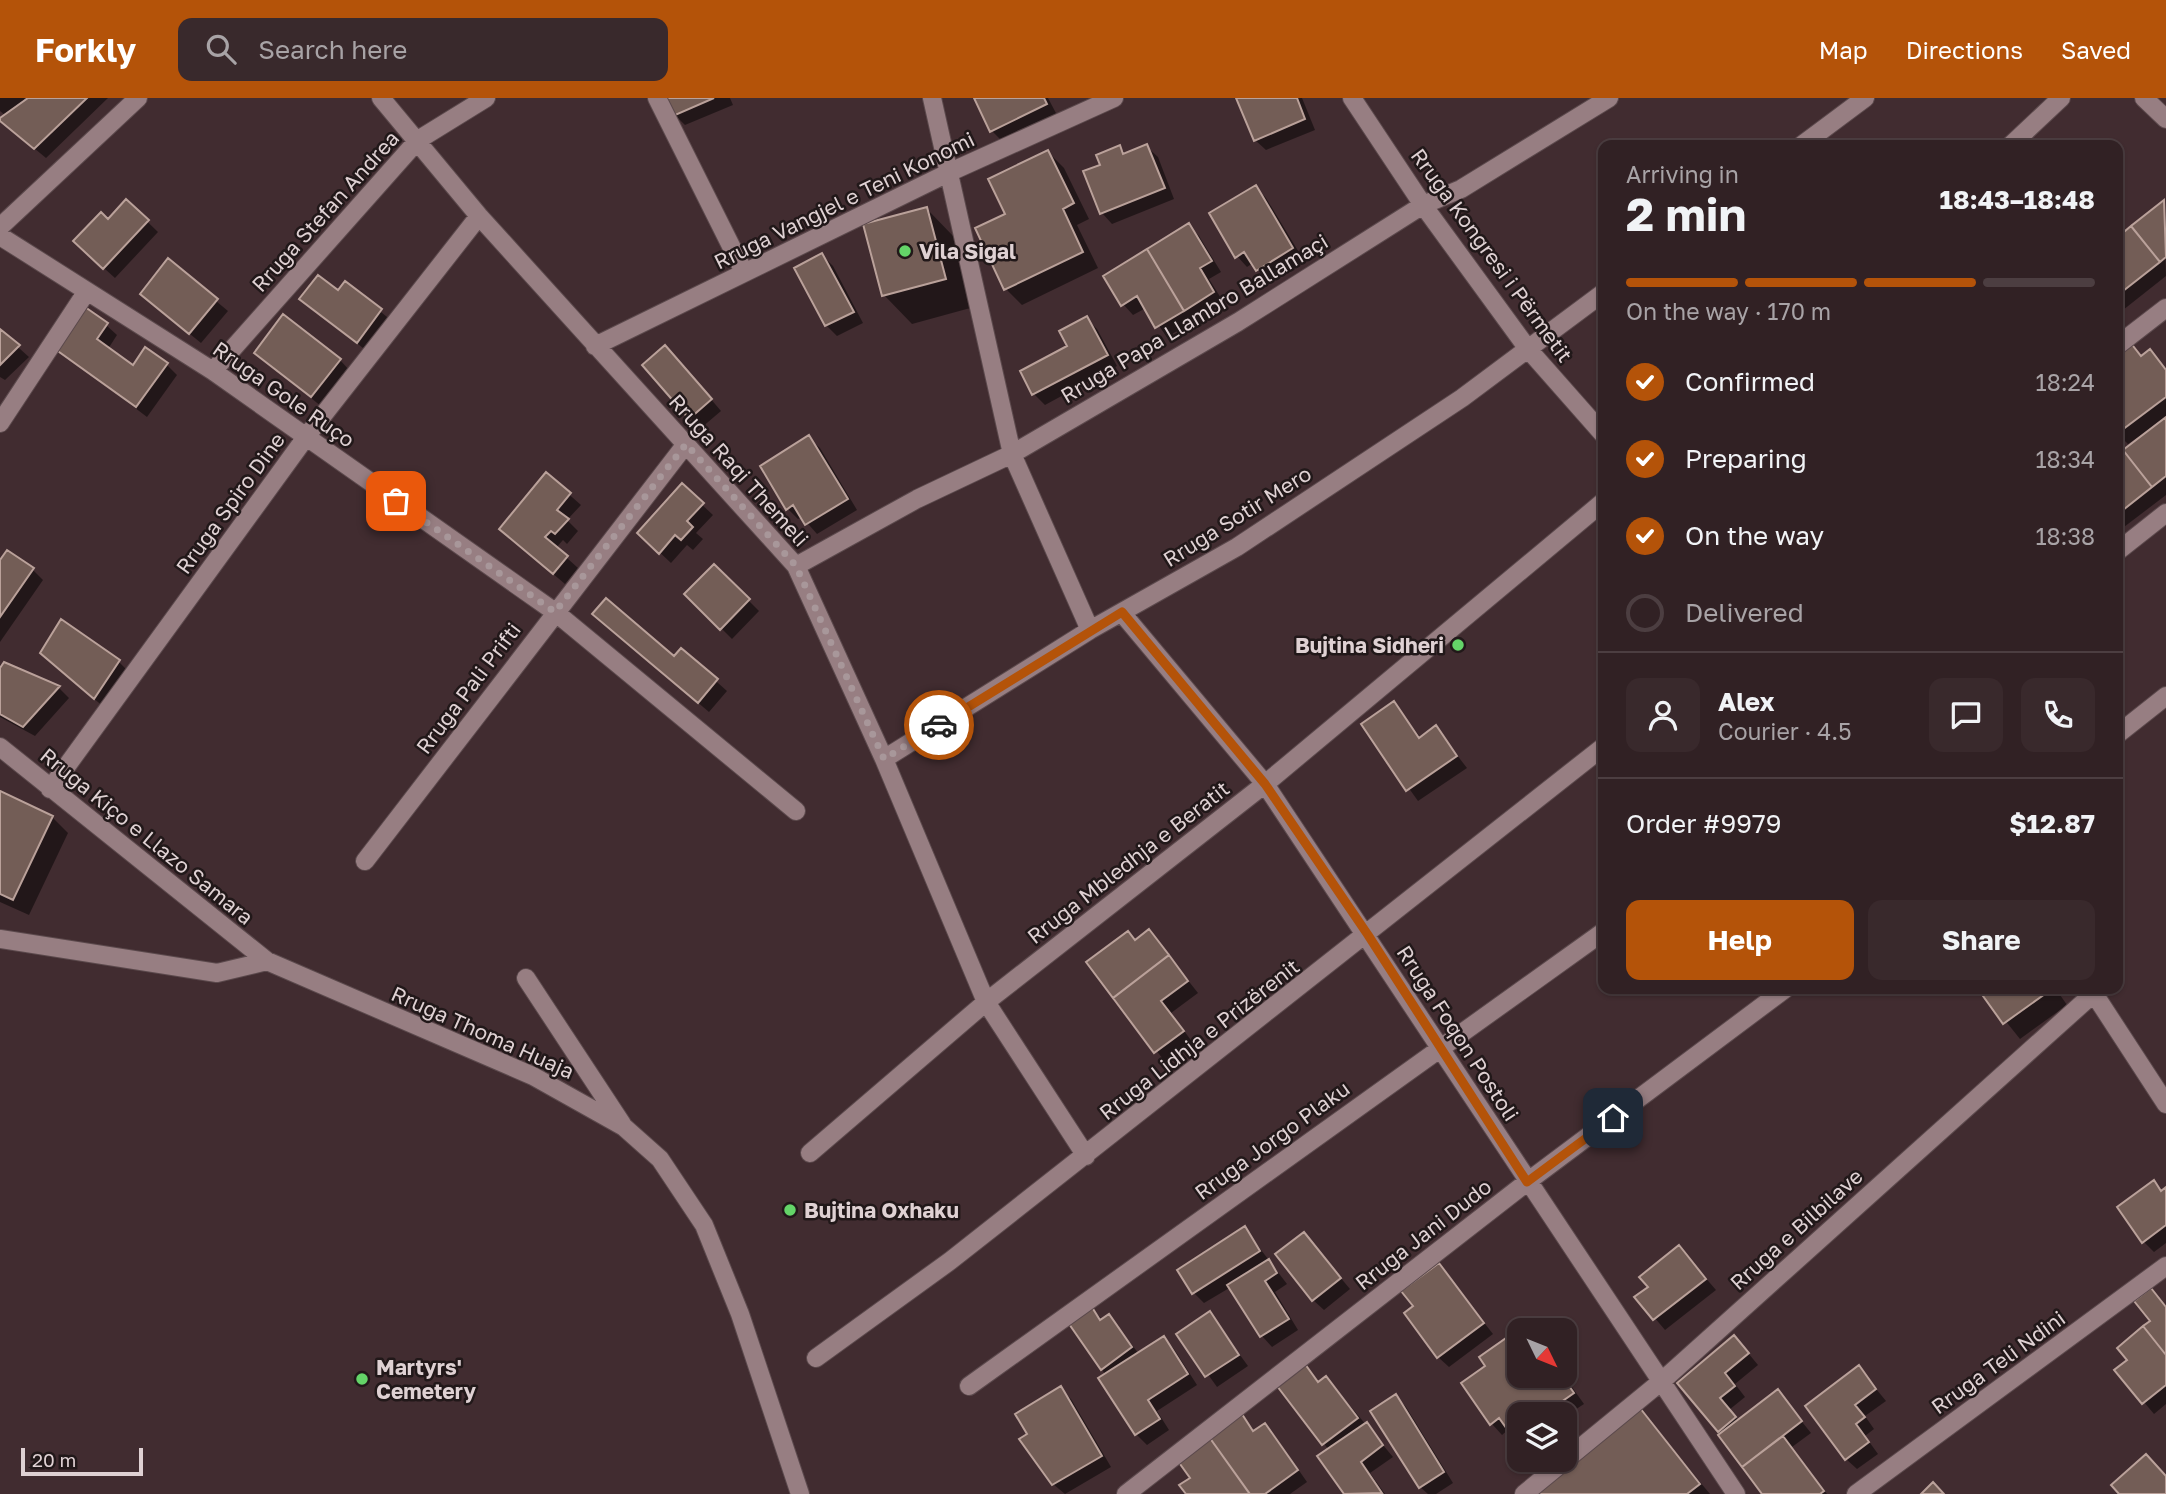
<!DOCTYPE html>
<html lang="en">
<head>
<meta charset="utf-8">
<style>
	:root { --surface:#312124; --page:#39292c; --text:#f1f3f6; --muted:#a8a3a6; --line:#4c3e41; --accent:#b45309 }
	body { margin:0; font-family:"Golos Text",sans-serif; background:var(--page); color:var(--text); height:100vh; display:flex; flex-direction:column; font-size:26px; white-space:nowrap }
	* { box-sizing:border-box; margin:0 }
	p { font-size:23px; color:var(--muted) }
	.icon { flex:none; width:38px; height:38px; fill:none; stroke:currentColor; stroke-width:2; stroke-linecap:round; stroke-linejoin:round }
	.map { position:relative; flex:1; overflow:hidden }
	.drawer { position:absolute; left:1598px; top:42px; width:525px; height:854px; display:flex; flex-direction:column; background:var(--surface); border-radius:14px; box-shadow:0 2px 5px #0004,0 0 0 2px var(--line) }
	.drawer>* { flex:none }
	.needle { width:46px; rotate:133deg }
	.fabs { position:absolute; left:1507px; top:1220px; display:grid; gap:14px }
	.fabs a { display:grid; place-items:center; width:70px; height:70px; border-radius:14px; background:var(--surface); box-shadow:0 2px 5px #0004,0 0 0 2px var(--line); font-size:35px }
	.scale { position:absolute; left:21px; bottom:18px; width:122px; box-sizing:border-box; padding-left:7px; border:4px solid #dfd1d3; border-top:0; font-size:19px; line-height:24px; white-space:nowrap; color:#dfd1d3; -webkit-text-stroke:5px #211819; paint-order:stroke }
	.pin { position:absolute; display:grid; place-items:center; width:60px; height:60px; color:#fff; margin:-30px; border-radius:14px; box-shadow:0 4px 10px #0006 }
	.courier { position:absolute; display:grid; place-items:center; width:70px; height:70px; margin:-35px; border:5px solid #b45309; border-radius:50%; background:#fff; color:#222; box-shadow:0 2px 9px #0007 }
	.head em { font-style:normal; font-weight:700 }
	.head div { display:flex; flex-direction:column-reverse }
	.head { display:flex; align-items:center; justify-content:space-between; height:119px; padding:0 28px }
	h1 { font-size:46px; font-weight:700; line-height:52px }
	.bar { display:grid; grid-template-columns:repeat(4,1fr); gap:10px 7px; align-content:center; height:84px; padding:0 28px }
	.bar i { height:9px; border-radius:5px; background:var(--line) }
	.bar .on { background:var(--accent) }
	.bar p { grid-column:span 4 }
	.line { display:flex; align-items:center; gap:18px; padding:0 28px; border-top:2px solid var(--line) }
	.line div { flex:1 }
	.round { display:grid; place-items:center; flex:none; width:74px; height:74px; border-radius:14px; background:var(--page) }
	ol { padding:0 28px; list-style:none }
	li { display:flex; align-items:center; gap:21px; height:77px }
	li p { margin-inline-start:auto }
	li .icon { padding:7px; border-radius:50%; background:var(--accent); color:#fff; stroke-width:4 }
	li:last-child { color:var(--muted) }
	li i { width:38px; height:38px; border:4px solid var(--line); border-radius:50% }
	.cta { display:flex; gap:14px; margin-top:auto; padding:14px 28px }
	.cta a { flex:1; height:80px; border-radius:14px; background:var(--accent); color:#fff; font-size:28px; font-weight:700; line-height:80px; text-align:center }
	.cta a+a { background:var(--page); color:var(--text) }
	header { display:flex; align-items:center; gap:42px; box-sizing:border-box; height:98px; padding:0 35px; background:var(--accent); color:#fff }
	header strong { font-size:33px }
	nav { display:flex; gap:38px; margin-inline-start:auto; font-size:24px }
	.search { width:490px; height:63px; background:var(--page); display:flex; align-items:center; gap:18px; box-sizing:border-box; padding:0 24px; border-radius:14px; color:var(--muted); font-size:26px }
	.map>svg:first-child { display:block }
	.shadow { fill:#0007 }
	.building { fill:#735d56; stroke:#baa19a; stroke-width:2 }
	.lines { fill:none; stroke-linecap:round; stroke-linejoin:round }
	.minor-casing { stroke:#5b494c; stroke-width:20 }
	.minor { stroke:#977e82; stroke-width:18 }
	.done { stroke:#a8979a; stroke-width:7; stroke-dasharray:0 12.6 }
	.route { stroke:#b45309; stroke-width:9 }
	.poi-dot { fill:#64d468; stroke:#211819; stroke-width:2.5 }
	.labels { text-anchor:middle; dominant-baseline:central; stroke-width:5; stroke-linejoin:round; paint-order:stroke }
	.street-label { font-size:21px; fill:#dfd1d3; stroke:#211819 }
	.poi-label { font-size:21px; font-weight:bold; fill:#dfd1d3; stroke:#211819; text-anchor:start }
</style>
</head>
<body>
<header>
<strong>Forkly</strong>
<div class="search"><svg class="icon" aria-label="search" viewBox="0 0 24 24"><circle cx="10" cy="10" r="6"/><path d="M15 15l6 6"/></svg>Search here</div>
<nav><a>Map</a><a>Directions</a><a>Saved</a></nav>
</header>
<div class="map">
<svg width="2166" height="1396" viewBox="0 0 2166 1396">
	<rect width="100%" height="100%" fill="#412c30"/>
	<!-- shadow -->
	<path class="shadow" d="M0 0H25L21 7 31 0H108L46 60 0 22 6 18 0 13Z
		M668 0H730L733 7 685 27 675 17Z
		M976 0H1048L1057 17 1003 44 992 33Z
		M1238 0H1302L1315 32 1266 52 1255 42Z
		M1119 49 1127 57 1147 49 1158 59 1174 101 1112 126 1102 115V68Z
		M1048 54 1064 70 1089 121 1077 127 1098 170 1022 207 1006 191 1007 116Z
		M1256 89 1266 100 1303 161 1268 182 1253 165 1247 169 1237 158Z
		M126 103 158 134 115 180 86 154Z
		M2164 104 2166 178 2118 216V141Z
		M927 111 955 140 974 209 912 226 884 197Z
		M1188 127 1199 138 1221 174 1209 181 1224 205 1167 239 1146 210 1133 217 1123 206Z
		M822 157 833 168 863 225 837 238 826 227 797 171Z
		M168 163 228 213 201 245 153 206Z
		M345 185 392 223 368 254 301 201 338 195Z
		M1086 220 1097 231 1117 268 1045 307 1034 296Z
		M106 227 117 237 108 251 133 269 166 266 177 277 147 319 57 251Z
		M0 233 29 259 5 282 0 279Z
		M2130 247 2142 259 2150 253 2166 271V320L2128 346 2118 336V256Z
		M256 255 340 262 350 273 322 309Z
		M676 260 721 313 701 330 690 320Z
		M2166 322V397L2124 429 2118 423V355L2120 358Z
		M809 340 820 350 857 412 817 436 802 419 798 421 788 411Z
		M547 377 581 407 567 422 578 433 567 446 563 442 556 450 578 470 565 486 512 441Z
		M682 388 713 417 696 435 703 441 693 452 687 447 671 465 639 435Z
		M0 465 33 472 43 482 0 544Z
		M714 468 759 513 732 541 687 496Z
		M605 526 675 560 681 552 727 593 709 614Z
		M118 563 129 574 105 610 53 566Z
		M5 567 59 590 69 600 35 638 0 619V573Z
		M1394 605 1421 640 1436 630 1467 670 1418 703 1363 626Z
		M0 695 52 719 68 735 29 817 0 804Z
		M1149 833 1198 895 1171 915 1193 945 1166 965 1088 864 1136 843Z
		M1980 891H2056L2067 907 2020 941Z
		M2153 1084 2163 1094 2166 1092V1145L2154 1154 2143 1143Z
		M1245 1131 1287 1186 1275 1194 1298 1232 1272 1249 1262 1238 1231 1189 1204 1205 1194 1195Z
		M1304 1136 1350 1191 1324 1212 1313 1202Z
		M1679 1149 1716 1192 1665 1232 1637 1199 1650 1189Z
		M1439 1167 1493 1236 1449 1269 1438 1259 1416 1208Z
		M2151 1192 2166 1208V1306L2154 1316 2117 1272 2130 1263 2152 1224Z
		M1090 1209 1103 1222 1109 1218 1139 1256 1164 1240 1174 1251 1197 1287 1157 1313 1169 1332 1147 1347 1136 1336 1102 1271Z
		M1210 1216 1248 1268 1217 1289 1179 1236Z
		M1519 1233V1278H1564L1584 1306 1564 1319V1316H1519V1343L1509 1331 1502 1337 1492 1326 1463 1285 1487 1268Z
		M1744 1250 1758 1267 1735 1286 1745 1299 1729 1312 1739 1323 1778 1294 1811 1335 1792 1349 1827 1396H1765L1679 1285Z
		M1305 1268 1320 1285 1326 1280 1336 1291 1393 1359 1370 1375 1385 1396H1346L1320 1359 1329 1352 1279 1288Z
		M1859 1270 1886 1303 1865 1318 1874 1331 1865 1338 1878 1356 1857 1371 1846 1361Z
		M1060 1291 1071 1301 1111 1369 1065 1396 1053 1386Z
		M1396 1298 1406 1309 1453 1385 1436 1396H1428L1420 1389Z
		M1640 1312 1710 1396H1534Z
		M1239 1315 1255 1333 1264 1327 1275 1338 1307 1384 1290 1396H1188L1192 1380 1177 1359Z"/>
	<!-- building -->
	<path class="building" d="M28 0H87L34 51 0 23V20Z
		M666 0H714L673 18Z
		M974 0H1044L1047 6 990 34Z
		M1236 0H1297L1305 21 1254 43Z
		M1147 46 1165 90 1100 116 1083 73 1100 67 1096 57 1120 47 1123 56Z
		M1048 52 1074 105 1063 111 1083 154 1004 192 975 130 1005 116 988 81Z
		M1256 87 1293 150 1256 173 1244 154 1235 160 1209 115Z
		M126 101 149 122 103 171 73 143 101 114 108 121Z
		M2164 102 2166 159 2160 164 2131 128Z
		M927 109 946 181 882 198 863 126Z
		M1189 125 1212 163 1200 170 1214 194 1184 213 1147 151Z
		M2131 128 2160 164 2118 197V139Z
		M1147 151 1184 213 1155 230 1137 198 1121 208 1103 178Z
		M822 155 854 214 825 228 794 170Z
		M168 160 218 201 189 236 140 196Z
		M318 177 338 192 345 183 382 211 357 245 299 201Z
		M85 209 108 225 97 241 133 267 145 249 168 265 136 309 55 251Z
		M283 216 341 261 311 299 254 255Z
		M1087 218 1108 257 1032 297 1020 273 1067 248 1059 233Z
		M0 231 20 247 0 267Z
		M2130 244 2141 258 2150 251 2166 272V299L2118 335V254Z
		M665 247 712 301 689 321 642 267Z
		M2166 319V378L2152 389 2123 352Z
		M809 337 848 401 805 427 793 407 786 412 760 368Z
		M2123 352 2152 389 2118 416V355Z
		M546 374 571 395 557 412 569 421 555 436 551 433 545 439 568 458 553 476 499 431Z
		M682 385 704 405 687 423 693 429 681 442 675 437 659 456 637 435Z
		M7 452 34 470 0 519V462Z
		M714 466 750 501 720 532 684 496Z
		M606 500 674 558 681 550 718 581 698 605 592 516Z
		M61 521 120 562 94 601 40 555Z
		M4 564 60 588 23 629 0 616V570Z
		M1394 603 1419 640 1436 627 1457 658 1406 693 1361 626Z
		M0 693 53 718 13 802 0 796Z
		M1149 831 1169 857 1113 900 1086 864 1128 833 1135 842Z
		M1169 857 1188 883 1161 903 1184 933 1154 955 1113 900Z
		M1978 891H2052L2003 926Z
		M2154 1082 2161 1093 2166 1089V1127L2142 1145 2117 1109Z
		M1245 1128 1260 1153 1192 1196 1177 1172Z
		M1304 1134 1341 1180 1312 1203 1275 1156Z
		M1679 1147 1706 1181 1653 1222 1634 1199 1648 1189 1639 1179Z
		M1269 1161 1277 1175 1265 1183 1289 1221 1260 1239 1227 1187Z
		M1439 1165 1484 1225 1437 1260 1404 1215 1413 1208 1401 1193Z
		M2151 1190 2166 1209V1257L2143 1228 2150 1223 2134 1203Z
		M1090 1206 1100 1222 1109 1216 1132 1249 1101 1272 1067 1223Z
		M1210 1213 1239 1257 1205 1279 1176 1236Z
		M1526 1226 1531 1232H1519V1278H1562L1574 1295 1544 1316H1519V1333L1512 1338 1499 1320 1490 1327 1461 1285 1485 1268 1479 1259Z
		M2143 1228 2166 1257V1287L2142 1306 2114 1272 2127 1262 2117 1250Z
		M1734 1237 1749 1255 1725 1275 1735 1288 1720 1300 1736 1319 1718 1334 1677 1285Z
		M1164 1238 1188 1276 1148 1302 1160 1321 1135 1337 1098 1280Z
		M1305 1266 1318 1284 1326 1278 1358 1320 1322 1347 1277 1288Z
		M1859 1267 1876 1291 1855 1307 1865 1319 1856 1326 1869 1344 1845 1362 1805 1308Z
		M1061 1288 1102 1358 1052 1387 1019 1341 1027 1336 1015 1316Z
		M1778 1291 1802 1323 1742 1369 1718 1337Z
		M1396 1296 1444 1374 1419 1390 1370 1313Z
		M1640 1310 1700 1386 1687 1396H1531Z
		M1240 1313 1253 1333 1265 1325 1298 1372 1265 1396H1250L1207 1336Z
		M1367 1324 1383 1347 1361 1364 1382 1395 1344 1396 1317 1358Z
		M1207 1336 1249 1395 1248 1396H1186L1179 1387 1190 1380 1175 1359Z
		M1783 1338 1824 1393 1820 1396H1762L1742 1369Z
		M2146 1356 2166 1378V1396H2119L2111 1387Z
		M1933 1384 1944 1396H1921Z"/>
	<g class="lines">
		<!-- minor casing -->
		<g class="minor-casing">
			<path id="minor" d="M381 0 479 118 796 468 884 661 986 904 1086 1058
				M657 0 744 174
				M932 0 1012 356 1090 532
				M1352 0 1423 107 1528 251 1603 336
				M2144 0 2166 21
				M1802 47 1865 0
				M2011 47 2061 0
				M0 129 138 0
				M0 138 213 273 555 514 796 713
				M2118 247 2166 210
				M595 248 948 75 1114 0
				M213 273 418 42 486 0
				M0 325 87 193
				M2118 453 2166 415
				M796 468 917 401 1012 356 1238 224 1423 107 1461 91 1609 0
				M1122 515 1265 686 1736 1396
				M2118 636 2166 598
				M0 649 267 863
				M884 661 1090 532 1237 449 1462 300 1603 195
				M50 691 306 339 479 118
				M365 763 686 346
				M0 841 217 875 267 863 533 978 624 1029 660 1061 704 1127 740 1216 800 1396
				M526 880 622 1026
				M2091 891 2166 1006
				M810 1055 986 904 1265 686 1603 404
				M816 1260 950 1163 1603 649
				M969 1288 1603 834
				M1126 1396 1527 1084 1785 891
				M1524 1396 1663 1282 2093 896
				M1856 1396 2166 1168"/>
		</g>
		<!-- minor -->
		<use href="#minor" class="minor"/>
	</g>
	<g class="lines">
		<!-- done -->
		<path class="done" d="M396 403 555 514 686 346 796 468 884 661 939 627"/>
		<!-- route -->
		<path class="route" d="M939 627 1122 514 1265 686 1368 837 1527 1084 1613 1020"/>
	</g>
	<!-- markers -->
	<g class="poi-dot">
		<circle cx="905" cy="153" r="7"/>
		<circle cx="1458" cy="547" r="7"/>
		<circle cx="790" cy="1112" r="7"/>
		<circle cx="362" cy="1281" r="7"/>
	</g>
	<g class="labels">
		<!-- street labels -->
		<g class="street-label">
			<text transform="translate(844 102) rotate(-26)">Rruga Vangjel e Teni Konomi</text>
			<text transform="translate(325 113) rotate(-48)">Rruga Stefan Andrea</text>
			<text transform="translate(1492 157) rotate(54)">Rruga Kongresi i Përmetit</text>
			<text transform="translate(1194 220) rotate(-31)">Rruga Papa Llambro Ballamaçi</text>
			<text transform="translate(284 296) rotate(35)">Rruga Gole Ruço</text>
			<text transform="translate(739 372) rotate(48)">Rruga Raqi Themeli</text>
			<text transform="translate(230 405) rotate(-54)">Rruga Spiro Dine</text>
			<text transform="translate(1237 418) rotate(-32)">Rruga Sotir Mero</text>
			<text transform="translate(468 590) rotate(-53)">Rruga Pali Prifti</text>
			<text transform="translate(147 738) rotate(39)">Rruga Kiço e Llazo Samara</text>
			<text transform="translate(1128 764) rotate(-38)">Rruga Mbledhja e Beratit</text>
			<text transform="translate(483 934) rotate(24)">Rruga Thoma Huaja</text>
			<text transform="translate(1458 935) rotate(57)">Rruga Foqon Postoli</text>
			<text transform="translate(1199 941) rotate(-38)">Rruga Lidhja e Prizërenit</text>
			<text transform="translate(1272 1042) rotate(-36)">Rruga Jorgo Plaku</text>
			<text transform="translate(1796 1131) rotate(-42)">Rruga e Bilbilave</text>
			<text transform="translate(1423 1136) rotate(-38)">Rruga Jani Dudo</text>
			<text transform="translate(1998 1264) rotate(-36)">Rruga Teli Ndini</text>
		</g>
		<!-- poi labels -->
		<g class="poi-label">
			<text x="919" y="153">Vila Sigal</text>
			<text x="1444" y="547" text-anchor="end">Bujtina Sidheri</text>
			<text x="804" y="1112">Bujtina Oxhaku</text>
			<text x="376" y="1269">Martyrs'<tspan x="376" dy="24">Cemetery</tspan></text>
		</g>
	</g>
</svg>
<div class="fabs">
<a><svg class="needle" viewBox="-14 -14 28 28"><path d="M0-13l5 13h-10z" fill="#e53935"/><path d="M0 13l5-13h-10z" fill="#a8a3a6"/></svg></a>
<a><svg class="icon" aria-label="layers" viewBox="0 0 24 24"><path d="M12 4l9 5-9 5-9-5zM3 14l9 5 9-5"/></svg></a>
</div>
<div class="scale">20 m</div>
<div class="pin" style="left:396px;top:403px;background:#ea580c"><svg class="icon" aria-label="bag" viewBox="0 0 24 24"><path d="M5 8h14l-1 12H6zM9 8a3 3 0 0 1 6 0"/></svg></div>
<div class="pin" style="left:1613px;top:1020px;background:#1f2937"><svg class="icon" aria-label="home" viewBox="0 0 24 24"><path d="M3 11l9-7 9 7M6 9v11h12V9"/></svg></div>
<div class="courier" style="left:939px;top:627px"><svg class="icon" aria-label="car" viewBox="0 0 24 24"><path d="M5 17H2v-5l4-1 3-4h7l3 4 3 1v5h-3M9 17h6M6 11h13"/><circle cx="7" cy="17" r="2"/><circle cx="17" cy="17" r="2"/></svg></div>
<section class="drawer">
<div class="head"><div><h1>2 min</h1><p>Arriving in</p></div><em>18:43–18:48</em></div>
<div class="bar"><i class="on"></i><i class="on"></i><i class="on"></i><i></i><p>On the way · 170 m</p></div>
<ol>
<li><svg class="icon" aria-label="check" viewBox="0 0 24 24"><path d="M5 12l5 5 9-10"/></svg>Confirmed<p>18:24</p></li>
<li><svg class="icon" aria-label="check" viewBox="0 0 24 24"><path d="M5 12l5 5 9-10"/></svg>Preparing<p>18:34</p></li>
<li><svg class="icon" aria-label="check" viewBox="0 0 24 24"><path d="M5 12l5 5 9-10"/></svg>On the way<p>18:38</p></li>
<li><i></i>Delivered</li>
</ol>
<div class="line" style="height:126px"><a class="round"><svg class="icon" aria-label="person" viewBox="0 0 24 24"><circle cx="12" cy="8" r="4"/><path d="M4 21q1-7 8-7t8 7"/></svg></a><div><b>Alex</b><p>Courier · 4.5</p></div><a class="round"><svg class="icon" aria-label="chat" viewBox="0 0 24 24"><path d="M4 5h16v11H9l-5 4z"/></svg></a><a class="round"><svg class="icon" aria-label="phone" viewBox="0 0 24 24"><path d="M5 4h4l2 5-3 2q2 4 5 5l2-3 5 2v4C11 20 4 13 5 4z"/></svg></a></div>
<div class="line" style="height:91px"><div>Order #9979</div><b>$12.87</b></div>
<div class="cta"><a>Help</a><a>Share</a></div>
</section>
</div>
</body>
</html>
